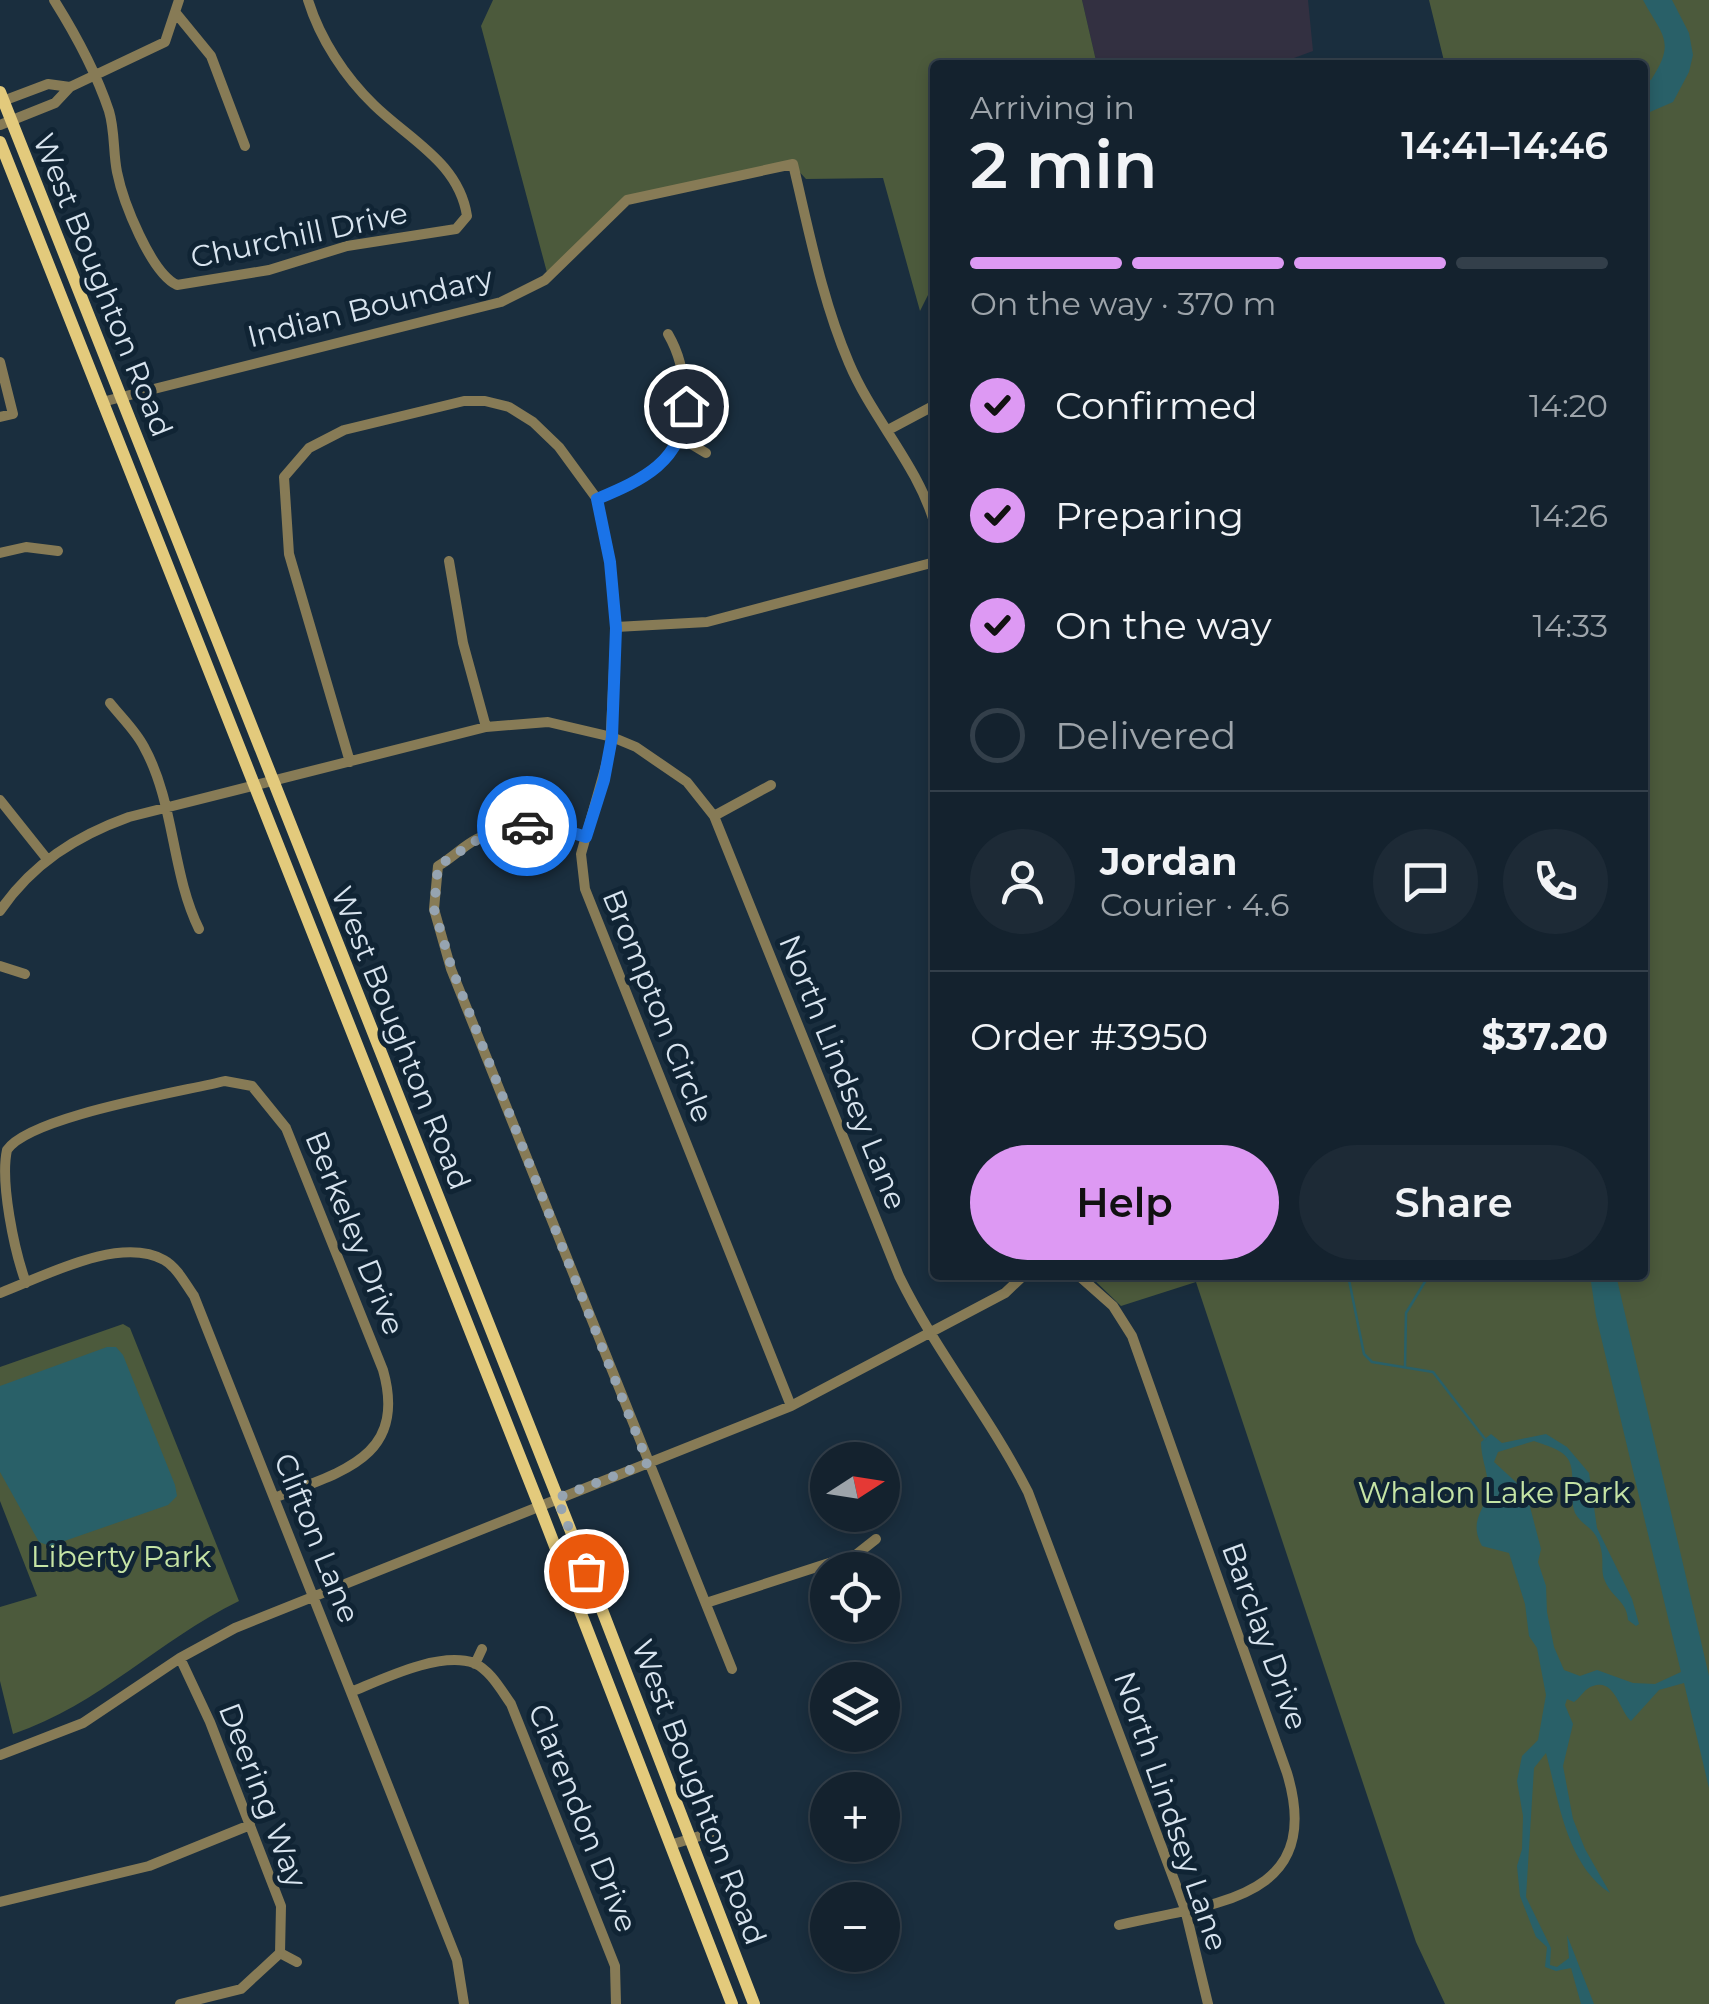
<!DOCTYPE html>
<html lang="en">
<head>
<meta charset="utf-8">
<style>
	:root { --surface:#14222e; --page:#1d2a36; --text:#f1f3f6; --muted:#9da4aa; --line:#333f4a; --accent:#dd99f3 }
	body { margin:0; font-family:Montserrat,sans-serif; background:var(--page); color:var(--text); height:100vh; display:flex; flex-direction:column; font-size:38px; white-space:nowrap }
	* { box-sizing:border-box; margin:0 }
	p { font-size:32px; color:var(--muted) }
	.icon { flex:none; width:55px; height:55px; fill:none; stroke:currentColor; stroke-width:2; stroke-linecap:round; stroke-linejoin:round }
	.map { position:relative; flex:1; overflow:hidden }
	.drawer { position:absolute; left:930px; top:60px; width:718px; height:1220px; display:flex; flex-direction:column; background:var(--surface); border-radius:10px; box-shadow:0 5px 15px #0003,0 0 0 2px var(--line) }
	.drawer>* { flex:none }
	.needle { width:65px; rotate:78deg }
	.controls { position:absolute; left:810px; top:1442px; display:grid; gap:20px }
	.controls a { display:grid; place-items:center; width:90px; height:90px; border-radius:50%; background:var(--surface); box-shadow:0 5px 15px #0003,0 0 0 2px var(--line); font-size:50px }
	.pin { position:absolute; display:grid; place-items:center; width:85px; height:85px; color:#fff; margin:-42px; border:5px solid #fff; border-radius:50%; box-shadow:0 2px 10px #0007 }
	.courier { position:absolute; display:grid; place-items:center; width:100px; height:100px; margin:-50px; border:8px solid #1a73e8; border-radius:50%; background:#fff; color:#222; box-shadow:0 2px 12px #0007 }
	.overview em { font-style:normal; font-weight:600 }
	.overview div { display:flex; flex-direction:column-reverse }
	.overview { display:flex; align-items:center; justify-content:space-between; height:170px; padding:0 40px }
	h1 { font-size:65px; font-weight:600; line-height:75px }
	.bar { display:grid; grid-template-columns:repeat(4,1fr); gap:15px 10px; align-content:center; height:120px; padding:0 40px }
	.bar i { height:12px; border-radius:8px; background:var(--line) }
	.bar .current { background:var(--accent) }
	.bar p { grid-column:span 4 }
	.line { display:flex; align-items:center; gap:25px; padding:0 40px; border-top:2px solid var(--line) }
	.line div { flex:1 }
	.round { display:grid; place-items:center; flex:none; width:105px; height:105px; border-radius:52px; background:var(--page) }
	ol { padding:0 40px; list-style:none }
	li { display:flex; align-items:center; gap:30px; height:110px }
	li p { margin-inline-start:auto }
	li .icon { padding:10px; border-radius:50%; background:var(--accent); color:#111; stroke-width:4 }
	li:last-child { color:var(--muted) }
	li i { width:55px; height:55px; border:5px solid var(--line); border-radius:50% }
	.primary-button { display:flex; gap:20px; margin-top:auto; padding:20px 40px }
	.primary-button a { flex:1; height:115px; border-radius:60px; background:var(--accent); color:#111; font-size:40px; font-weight:600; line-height:115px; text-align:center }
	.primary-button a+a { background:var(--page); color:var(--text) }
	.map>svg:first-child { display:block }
	.industrial { fill:#333041 }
	.green { fill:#4c5a3c }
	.water { fill:#296068 }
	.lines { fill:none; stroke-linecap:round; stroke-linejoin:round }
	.stream { stroke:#296068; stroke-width:2.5 }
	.minor { stroke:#877b56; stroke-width:10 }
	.major { stroke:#e3ca7c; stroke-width:12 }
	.done { stroke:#96a4b1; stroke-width:10; stroke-dasharray:0 18 }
	.route { stroke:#1a73e8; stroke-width:12 }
	.labels { text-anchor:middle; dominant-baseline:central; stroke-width:10; stroke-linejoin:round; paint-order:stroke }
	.street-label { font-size:30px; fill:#d8e4ef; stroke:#102434 }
	.park-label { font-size:30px; fill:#c5e4a5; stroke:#102434 }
</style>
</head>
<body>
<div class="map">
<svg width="1709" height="2004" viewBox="0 0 1709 2004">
	<rect width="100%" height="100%" fill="#1a2e3e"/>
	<!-- industrial -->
	<path class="industrial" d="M1082 0H1308L1313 51 1275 65H1097Z"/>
	<!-- green -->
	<path class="green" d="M493 0H1082L1097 65H935V281L920 311 883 178 806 179 793 165 629 204 549 280 481 26Z
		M1429 0H1709V2004H1445L1416 1942 1196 1282 1121 1306 1089 1275H1642V65H1445Z
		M123 1324 130 1328 239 1601C157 1641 101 1704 13 1734L0 1681V1607L37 1596 0 1501V1367Z"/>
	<!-- water -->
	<path class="water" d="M1643 0H1672L1689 33 1693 55 1689 72 1673 102 1643 115V82L1651 80C1676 41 1663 37 1643 0Z
		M1590 1275H1616L1709 1676V1788L1684 1683 1659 1690 1631 1721C1619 1710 1615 1678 1593 1686 1585 1688 1581 1697 1574 1702L1567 1699 1565 1705 1573 1724 1563 1766 1573 1819 1585 1849 1610 1893C1566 1864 1559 1801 1546 1753L1534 1768 1526 1897 1551 1948 1550 1965 1557 1967 1569 1958 1567 1935 1594 2004H1581L1571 1968 1556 1971 1545 1967 1547 1947 1536 1937 1520 1896 1517 1866 1522 1849 1523 1816 1517 1781 1522 1756 1538 1740 1546 1695 1537 1648 1529 1636 1525 1604 1509 1553 1482 1546C1467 1518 1488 1511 1488 1484 1487 1470 1481 1457 1481 1442L1491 1434 1502 1443 1546 1434 1567 1447 1589 1473 1597 1528 1632 1599 1639 1624 1636 1626 1628 1620C1627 1601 1612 1598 1605 1581 1599 1568 1607 1556 1596 1536 1591 1527 1580 1523 1575 1513 1568 1496 1577 1474 1568 1459 1562 1449 1544 1445 1534 1441L1498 1452 1494 1462 1517 1483 1529 1503 1541 1549 1538 1562 1546 1586 1547 1612 1554 1647 1564 1670 1580 1676 1597 1670 1633 1683 1655 1684 1681 1672 1596 1316Z
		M107 1347H116L123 1355 175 1485 177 1496 168 1505 50 1546 39 1542 0 1472V1386Z"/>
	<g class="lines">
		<!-- stream -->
		<path class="stream" d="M1348 1275 1364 1354 1372 1362 1433 1372 1485 1439
			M1405 1367 1406 1313 1429 1275"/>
		<!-- minor -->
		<path class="minor" d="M54 0C76 35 96 72 109 111 115 131 113 152 117 172 123 202 151 273 177 285L269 270 347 246 456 229 467 216C459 163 410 140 374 105 345 77 320 39 308 0
			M175 12 211 56 245 146
			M0 102 48 84 70 87
			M0 125 55 103 70 87 165 42 179 0
			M0 362 13 414 0 417
			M102 402 501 302 545 280 627 200 793 164C809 231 822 300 849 363 873 420 918 465 935 525
			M888 430 935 405
			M681 438 706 453
			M597 499C648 477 689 457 685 394 683 371 679 353 668 334
			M0 553 26 547 58 551
			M449 561 463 643 486 727
			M616 627 707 622 935 562
			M110 703C121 717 136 731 144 747 175 803 171 872 199 929
			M350 762 289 554 284 477 309 448 344 430 464 401H485L509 407 533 422 559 447 597 499 610 561 616 627 610 751 581 854 585 889 791 1406
			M0 800 47 859
			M714 816 771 785
			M586 837C550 826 512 821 477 839 463 846 452 858 438 866L434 909 451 969 732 1669
			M0 911C32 864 76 836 129 817L486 727 548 722 612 737 636 747 687 782 714 816 899 1276C936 1352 990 1417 1028 1492L1185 1909 1208 2004
			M0 966 25 974
			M1078 1275 1113 1306 1132 1336 1287 1773C1326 1902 1210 1903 1119 1925
			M26 1283C14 1250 0 1182 7 1150 30 1116 181 1092 225 1081L252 1086 286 1128 383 1370C408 1458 340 1472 274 1498
			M0 1293C43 1277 119 1235 164 1260 177 1267 186 1285 194 1296L457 1960 464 2004
			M706 1603 857 1554 876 1539
			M180 1658 210 1722 281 1906 280 1953
			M475 1664 482 1649
			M351 1692C383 1679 439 1651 474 1663 490 1670 501 1690 511 1704L615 1966 616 2004
			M0 1755 83 1723 180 1658 235 1628 791 1406 1005 1293 1024 1275
			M670 1845 713 1832
			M0 1902 149 1866 250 1825
			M280 1953 297 1962
			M180 2004 241 1989 280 1953"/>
		<!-- major -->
		<path class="major" d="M0 92 597 1597 754 2004
			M0 142 539 1505 732 2004"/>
	</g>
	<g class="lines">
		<!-- done -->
		<path class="done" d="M527 826 483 836 438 866 434 909 452 969 648 1463 557 1498 586 1571"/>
		<!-- route -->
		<path class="route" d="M527 826 557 828 586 837 604 780 612 737 616 628 610 562 597 499C642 480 683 462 686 406"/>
	</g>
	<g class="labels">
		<!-- street labels -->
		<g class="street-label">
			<text transform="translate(299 235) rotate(-12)">Churchill Drive</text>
			<text transform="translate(103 285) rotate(68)">West Boughton Road</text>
			<text transform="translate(370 307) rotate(-14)">Indian Boundary</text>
			<text transform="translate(658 1006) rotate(68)">Brompton Circle</text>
			<text transform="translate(401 1038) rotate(68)">West Boughton Road</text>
			<text transform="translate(843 1072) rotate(68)">North Lindsey Lane</text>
			<text transform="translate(355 1233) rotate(68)">Berkeley Drive</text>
			<text transform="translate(317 1538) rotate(68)">Clifton Lane</text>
			<text transform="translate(1265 1636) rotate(70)">Barclay Drive</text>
			<text transform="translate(699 1792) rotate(69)">West Boughton Road</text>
			<text transform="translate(263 1795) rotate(69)">Deering Way</text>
			<text transform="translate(1171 1811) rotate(71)">North Lindsey Lane</text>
			<text transform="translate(583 1818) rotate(68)">Clarendon Drive</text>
		</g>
		<!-- park labels -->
		<g class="park-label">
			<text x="1494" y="1492">Whalon Lake Park</text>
			<text x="121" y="1556">Liberty Park</text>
		</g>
	</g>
</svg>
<div class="controls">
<a><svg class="needle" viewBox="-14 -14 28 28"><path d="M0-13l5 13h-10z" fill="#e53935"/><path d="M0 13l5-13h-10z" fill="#9da4aa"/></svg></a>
<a><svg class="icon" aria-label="locate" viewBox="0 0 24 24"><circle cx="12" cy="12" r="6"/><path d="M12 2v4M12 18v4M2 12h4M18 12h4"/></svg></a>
<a><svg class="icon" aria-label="layers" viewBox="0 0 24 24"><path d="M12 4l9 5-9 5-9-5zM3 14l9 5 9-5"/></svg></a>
<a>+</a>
<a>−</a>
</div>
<div class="pin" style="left:586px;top:1571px;background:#ea580c"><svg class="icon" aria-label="bag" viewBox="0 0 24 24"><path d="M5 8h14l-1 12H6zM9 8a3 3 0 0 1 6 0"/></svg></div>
<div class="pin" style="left:686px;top:406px;background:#1f2937"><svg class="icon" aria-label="home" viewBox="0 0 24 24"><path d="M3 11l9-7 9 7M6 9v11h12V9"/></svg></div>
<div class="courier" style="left:527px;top:826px"><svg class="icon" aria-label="car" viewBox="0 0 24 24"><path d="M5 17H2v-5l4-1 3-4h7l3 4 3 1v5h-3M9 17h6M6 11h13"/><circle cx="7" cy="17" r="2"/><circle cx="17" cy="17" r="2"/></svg></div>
<section class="drawer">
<div class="overview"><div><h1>2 min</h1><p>Arriving in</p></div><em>14:41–14:46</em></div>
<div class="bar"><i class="current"></i><i class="current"></i><i class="current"></i><i></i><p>On the way · 370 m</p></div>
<ol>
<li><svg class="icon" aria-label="check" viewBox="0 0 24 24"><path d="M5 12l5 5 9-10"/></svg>Confirmed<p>14:20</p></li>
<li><svg class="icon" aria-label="check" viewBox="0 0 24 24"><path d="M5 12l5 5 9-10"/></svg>Preparing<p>14:26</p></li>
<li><svg class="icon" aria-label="check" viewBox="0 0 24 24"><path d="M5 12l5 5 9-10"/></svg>On the way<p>14:33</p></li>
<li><i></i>Delivered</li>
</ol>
<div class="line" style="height:180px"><a class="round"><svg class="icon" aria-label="person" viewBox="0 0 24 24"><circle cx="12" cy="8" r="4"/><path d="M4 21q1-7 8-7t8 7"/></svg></a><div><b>Jordan</b><p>Courier · 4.6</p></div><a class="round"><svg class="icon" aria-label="chat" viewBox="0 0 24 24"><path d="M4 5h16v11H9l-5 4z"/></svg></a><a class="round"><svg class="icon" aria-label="phone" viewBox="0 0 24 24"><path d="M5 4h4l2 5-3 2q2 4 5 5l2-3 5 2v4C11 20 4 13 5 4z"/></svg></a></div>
<div class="line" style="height:130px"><div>Order #3950</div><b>$37.20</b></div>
<div class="primary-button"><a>Help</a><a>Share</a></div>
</section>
</div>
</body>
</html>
